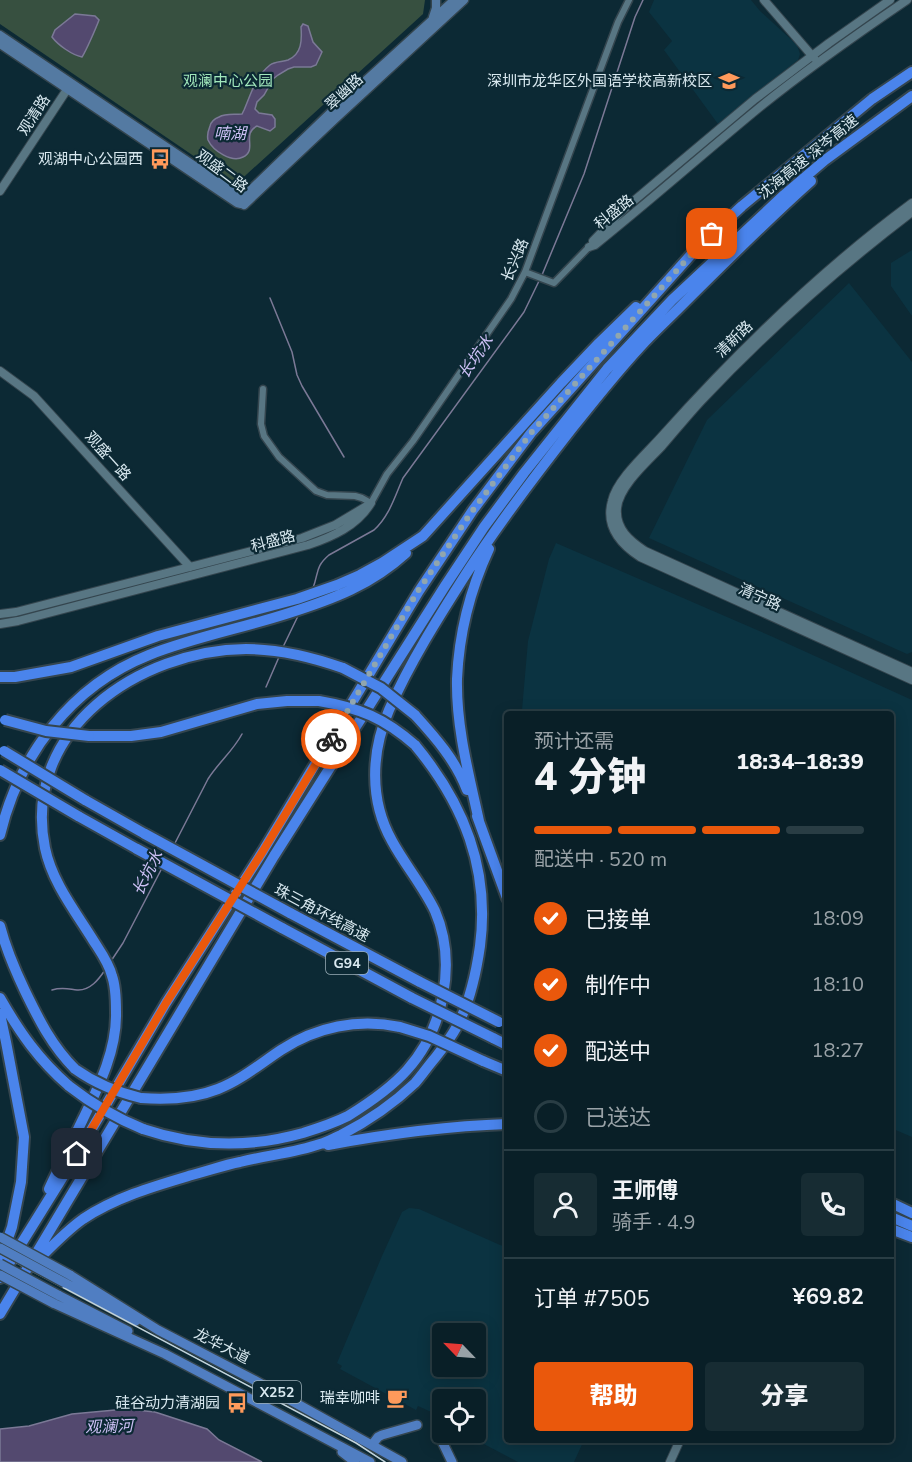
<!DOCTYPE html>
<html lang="zh">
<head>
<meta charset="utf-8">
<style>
	:root { --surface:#091f27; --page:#172c33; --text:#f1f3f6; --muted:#99a2a7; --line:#293d44; --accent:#ea580c }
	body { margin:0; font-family:"Nunito Sans","Noto Sans SC",sans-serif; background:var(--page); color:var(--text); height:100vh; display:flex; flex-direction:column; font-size:22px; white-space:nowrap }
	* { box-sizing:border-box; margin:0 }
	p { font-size:20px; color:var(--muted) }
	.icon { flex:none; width:33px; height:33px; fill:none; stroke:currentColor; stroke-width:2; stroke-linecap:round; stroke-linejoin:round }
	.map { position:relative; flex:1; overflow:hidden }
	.drawer { position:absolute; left:504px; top:711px; width:390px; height:732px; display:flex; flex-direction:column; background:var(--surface); border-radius:6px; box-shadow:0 3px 15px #0003,0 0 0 2px var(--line) }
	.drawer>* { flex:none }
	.needle { width:39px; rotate:295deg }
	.buttons { position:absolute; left:432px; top:1323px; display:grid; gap:12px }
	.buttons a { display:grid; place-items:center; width:54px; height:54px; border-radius:6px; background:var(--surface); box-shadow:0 3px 15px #0003,0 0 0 2px var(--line); font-size:30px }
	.pin { position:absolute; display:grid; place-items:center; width:51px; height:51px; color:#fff; margin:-26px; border-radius:12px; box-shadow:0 3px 9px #0006 }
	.courier { position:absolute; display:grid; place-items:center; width:60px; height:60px; margin:-30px; border:4px solid #ea580c; border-radius:50%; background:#fff; color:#222; box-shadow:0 2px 8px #0007 }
	.head em { font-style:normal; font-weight:800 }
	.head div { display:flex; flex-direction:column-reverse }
	.head { display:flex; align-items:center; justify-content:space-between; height:102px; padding:0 30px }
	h1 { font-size:39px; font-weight:800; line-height:45px }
	.bar { display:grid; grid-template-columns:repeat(4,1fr); gap:9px 6px; align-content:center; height:72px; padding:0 30px }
	.bar i { height:8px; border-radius:4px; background:var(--line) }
	.bar .on { background:var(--accent) }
	.bar p { grid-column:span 4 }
	.line { display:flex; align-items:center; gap:15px; padding:0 30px; border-top:2px solid var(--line) }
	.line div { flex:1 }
	.round { display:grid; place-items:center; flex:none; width:63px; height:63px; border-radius:6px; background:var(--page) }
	ol { padding:0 30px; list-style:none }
	li { display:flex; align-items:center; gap:18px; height:66px }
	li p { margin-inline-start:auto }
	li .icon { padding:6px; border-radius:50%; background:var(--accent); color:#fff; stroke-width:4 }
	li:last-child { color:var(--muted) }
	li i { width:33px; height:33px; border:3px solid var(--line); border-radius:50% }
	.button { display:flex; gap:12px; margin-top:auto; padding:12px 30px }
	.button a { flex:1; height:69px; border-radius:6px; background:var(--accent); color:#fff; font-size:24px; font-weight:800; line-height:69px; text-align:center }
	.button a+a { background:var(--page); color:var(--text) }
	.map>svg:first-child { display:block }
	.built { fill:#0b3341; fill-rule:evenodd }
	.green { fill:#375040 }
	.water { fill:#53496f; stroke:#7b7996; stroke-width:1.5 }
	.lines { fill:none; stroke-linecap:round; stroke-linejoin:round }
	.stream { stroke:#7b7996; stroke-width:1.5 }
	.minor-casing { stroke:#34454e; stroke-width:9 }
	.tertiary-casing { stroke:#34454e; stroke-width:10 }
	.secondary-casing { stroke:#34454e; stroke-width:11 }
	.primary-casing { stroke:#34454e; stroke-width:12 }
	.motorway-casing { stroke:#34454e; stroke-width:14 }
	.minor { stroke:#587683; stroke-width:6 }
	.tertiary { stroke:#587683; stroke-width:8 }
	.secondary { stroke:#547aa2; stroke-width:8 }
	.primary { stroke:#507ec2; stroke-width:9 }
	.motorway { stroke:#4a84ec; stroke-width:10 }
	.tram { stroke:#c1d2da; stroke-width:1.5 }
	.primary-bridge-casing { stroke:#34454e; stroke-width:12; stroke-linecap:butt }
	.motorway-bridge-casing { stroke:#34454e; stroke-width:14; stroke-linecap:butt }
	.primary-bridge { stroke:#507ec2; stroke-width:9 }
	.motorway-bridge { stroke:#4a84ec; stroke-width:10 }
	.done { stroke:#91a6ae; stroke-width:6; stroke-dasharray:0 10.8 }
	.route { stroke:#ea580c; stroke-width:8 }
	.labels { text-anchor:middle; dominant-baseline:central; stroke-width:4.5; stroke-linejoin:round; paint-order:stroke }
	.shield { fill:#0c2934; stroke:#9cafb8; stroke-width:1.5 }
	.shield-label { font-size:14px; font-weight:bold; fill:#d9e9f0 }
	.park-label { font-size:15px; fill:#a1e7bb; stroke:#0c2934 }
	.poi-label { font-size:15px; fill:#d9e9f0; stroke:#0c2934; text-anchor:end }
	.street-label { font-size:15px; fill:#d9e9f0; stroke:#0c2934 }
	.water-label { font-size:16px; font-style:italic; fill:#cdc0f5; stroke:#0c2934 }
</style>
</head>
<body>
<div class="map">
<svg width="912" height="1462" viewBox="0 0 912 1462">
	<rect width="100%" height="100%" fill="#0c2934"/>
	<!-- built -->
	<path class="built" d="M654 0H751L760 11 797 45 800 54 798 60 718 124 664 50 672 41 649 12Z
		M912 250V316L891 286V263Z
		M849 283 912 362V652L907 654 649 538 707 420Z
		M556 543 773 637 912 700V1137L891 1128V714H523L522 710 528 641 549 559Z
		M409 1208 419 1209 500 1245 504 1246 507 1243V1440H584L574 1462H518L463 1433 476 1432V1400H442V1417L418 1406 416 1410 340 1369 342 1366 337 1363 382 1256 402 1212ZM442 1334H476V1366H442Z"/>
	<!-- green -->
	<path class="green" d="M0 0H425L423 14 247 174C242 179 237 181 229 180L0 24Z"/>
	<!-- water -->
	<path class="water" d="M75 14 95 16 99 20C96 28 86 51 82 57 72 55 58 45 52 37L55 30Z
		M303 24 308 26 313 42 322 52 316 65 311 67H294L288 69 278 75 273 79 264 95 257 102 255 109 259 113 272 115 275 119V127L270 131 257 126C241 134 258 150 243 157 232 163 213 151 208 140 207 136 208 131 210 126 211 122 214 119 219 117 226 113 234 115 242 114L244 110C251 94 255 77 270 65 275 61 282 62 288 60 302 54 302 40 301 27Z
		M126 1409 155 1412 207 1429 219 1440 262 1462H0V1429L29 1426 72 1414Z"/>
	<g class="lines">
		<!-- stream -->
		<path class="stream" d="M542 275 584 174 635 17 643 0
			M270 298 292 352 297 375 302 386 344 457
			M313 588C319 572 315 567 329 555L374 530C389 517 395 496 403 478L524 312 540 279
			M283 647 298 616
			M266 687 279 657
			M174 845 208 779C218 763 233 751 242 734
			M111 961 123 943 162 868
			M52 990C62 987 68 989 77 990 90 991 99 979 105 970"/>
		<!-- minor casing -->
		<g class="minor-casing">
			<path id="minor" d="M525 272 554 283 589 247
				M263 389 261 424 264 436 279 457 316 491 327 495 355 496 362 498 371 503 387 474 413 441 511 299 525 272 618 22 629 0"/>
		</g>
		<!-- tertiary casing -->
		<g class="tertiary-casing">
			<path id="tertiary" d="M764 0 814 58
				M0 191 70 85
				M912 203C820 271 738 351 662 436 647 453 617 479 612 501 605 526 620 544 640 557L912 680
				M912 212C837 269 766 332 701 401 688 415 675 431 662 446 648 461 619 486 617 508 615 529 630 541 645 551L912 672
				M593 241 624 209 755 99 829 43 890 0
				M589 247 595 245C651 200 704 153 760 107 807 69 857 34 907 0
				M0 371 34 396 190 567
				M0 614 16 612 302 538 335 525 370 504
				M0 624 18 621 308 545C332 537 357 526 371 503
				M670 1462 680 1440"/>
		</g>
		<!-- secondary casing -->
		<g class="secondary-casing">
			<path id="secondary" d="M433 17 436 8V0
				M0 35 232 191 241 198 244 205
				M0 44 237 203 241 204
				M237 203 330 113 454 0
				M244 205 335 119 464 0"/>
		</g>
		<!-- primary casing -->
		<g class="primary-casing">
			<path id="primary" d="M70 1275 158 1330 254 1380 402 1462
				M65 1283 136 1321
				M58 1295 128 1331
				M53 1303 165 1354 370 1462
				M439 1435 452 1462
				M372 1445 378 1437 382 1435 417 1425
				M342 1452 355 1462"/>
		</g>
		<!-- motorway casing -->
		<g class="motorway-casing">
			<path id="motorway" d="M0 677H15L71 667 158 636 297 599 337 585 360 575 382 563 423 536 561 383 599 343 636 307
				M415 715C436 738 456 761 467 790
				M89 736H131L161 732 257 704 287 701H319
				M85 800 145 834
				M78 816 137 849
				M477 816 507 898
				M479 821C469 775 456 727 457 679 459 634 470 590 489 549
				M0 835C19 755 71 686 149 655 194 637 243 628 289 613 333 599 371 585 406 553
				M290 913 420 982
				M0 926C6 949 15 970 25 991 39 1020 52 1046 75 1069
				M282 928 412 998
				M0 998C20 1033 39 1060 69 1086
				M0 1014 6 1042 24 1137 21 1182 12 1227 0 1261
				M493 1038 507 1045
				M483 1061 507 1071
				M141 1098C167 1100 193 1099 218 1089 241 1080 260 1064 281 1050 316 1027 358 1018 400 1027
				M143 1129C196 1147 250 1148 303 1133 319 1128 334 1123 348 1116 369 1103 390 1089 407 1070 444 1029 457 962 435 911 423 886 405 865 392 841 369 800 371 752 389 710 410 662 438 618 466 574 498 524 534 477 570 431 593 402 615 374 640 347 652 334 666 321 679 308 722 265 765 222 811 181
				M328 1145C387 1134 447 1126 507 1124
				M49 1189C60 1165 72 1142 83 1119 99 1086 117 1050 116 1012 116 1000 116 987 112 976 109 963 100 951 93 940 75 911 52 882 45 848 21 729 140 650 246 649 280 649 312 657 343 668
				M891 1203 912 1213
				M891 1217 912 1226
				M891 1229 912 1237
				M36 1262C51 1247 66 1231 83 1219 116 1197 155 1186 192 1175 208 1171 224 1165 240 1162 267 1155 294 1153 320 1144 327 1142 334 1138 341 1135 368 1121 393 1104 415 1083 422 1075 428 1066 435 1058 442 1049 450 1039 456 1028 470 1003 476 974 480 946 490 869 464 804 415 745
				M0 1278 77 1154 166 1003 263 851 419 591 473 510 531 433 697 248 742 206 872 99 912 72
				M0 1314 274 856 445 586 484 527 524 473 607 369 672 300 784 195 825 160 912 96"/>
		</g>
		<!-- minor -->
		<use href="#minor" class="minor"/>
		<!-- tertiary -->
		<use href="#tertiary" class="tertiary"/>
		<!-- secondary -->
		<use href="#secondary" class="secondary"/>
		<!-- primary -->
		<use href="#primary" class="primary"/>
		<!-- motorway -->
		<use href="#motorway" class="motorway"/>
		<!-- tram -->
		<path class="tram" d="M0 1254 356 1443 385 1462"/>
		<!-- primary-bridge casing -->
		<g class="primary-bridge-casing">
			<path id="primary-bridge" d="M0 1237 70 1275
				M0 1248 65 1283
				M0 1264 58 1295
				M0 1275 53 1303"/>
		</g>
		<!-- motorway-bridge casing -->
		<g class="motorway-bridge-casing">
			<path id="motorway-bridge" d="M343 668 381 688 415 715
				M319 701C360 708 384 718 415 745
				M5 720 46 731 89 736
				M4 751 85 800
				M0 770 78 816
				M145 834 290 913
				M137 849 282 928
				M420 982 499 1022
				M412 998 493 1038
				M400 1027 429 1036 483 1061
				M75 1069C96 1084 116 1092 141 1098
				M69 1086C92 1104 116 1118 143 1129"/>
		</g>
		<!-- primary-bridge -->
		<use href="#primary-bridge" class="primary-bridge"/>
		<!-- motorway-bridge -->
		<use href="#motorway-bridge" class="motorway-bridge"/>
	</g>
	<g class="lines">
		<!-- done -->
		<path class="done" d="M331 739 418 591 473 510 531 433 697 248 712 234"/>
		<!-- route -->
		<path class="route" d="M77 1154 166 1003 263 851 331 739"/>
	</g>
	<!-- icons -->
	<defs>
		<g id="school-bare" transform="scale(1.62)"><path d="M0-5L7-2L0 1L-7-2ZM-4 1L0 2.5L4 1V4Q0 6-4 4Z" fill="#ff9a5b" stroke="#0c2934" stroke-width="2.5" paint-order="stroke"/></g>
		<g id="bus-bare" transform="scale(1.62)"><path d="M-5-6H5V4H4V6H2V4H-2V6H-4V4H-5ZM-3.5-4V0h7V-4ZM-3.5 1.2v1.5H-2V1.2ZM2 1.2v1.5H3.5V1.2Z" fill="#ff9a5b" stroke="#0c2934" stroke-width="2.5" paint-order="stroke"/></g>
		<g id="cafe-bare" transform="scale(1.62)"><path d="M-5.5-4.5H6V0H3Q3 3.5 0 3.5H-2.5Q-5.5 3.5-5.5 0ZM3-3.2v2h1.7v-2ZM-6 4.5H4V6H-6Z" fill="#ff9a5b" stroke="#0c2934" stroke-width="2.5" paint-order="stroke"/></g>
	</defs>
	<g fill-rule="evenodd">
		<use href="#school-bare" x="729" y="81"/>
		<use href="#bus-bare" x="160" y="159"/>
		<use href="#cafe-bare" x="397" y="1398"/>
		<use href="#bus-bare" x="237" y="1403"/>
	</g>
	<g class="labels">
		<!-- shield labels -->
		<g class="shield">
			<rect x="326" y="952" width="42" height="22" rx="4.5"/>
			<rect x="253" y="1381" width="48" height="22" rx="4.5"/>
		</g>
		<g class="shield-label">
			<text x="347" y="963">G94</text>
			<text x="277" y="1392">X252</text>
		</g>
		<!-- park labels -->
		<g class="park-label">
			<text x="228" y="81">观澜中心公园</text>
		</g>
		<!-- poi labels -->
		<g class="poi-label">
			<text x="712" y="81">深圳市龙华区外国语学校高新校区</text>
			<text x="143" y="159">观湖中心公园西</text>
			<text x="380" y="1398">瑞幸咖啡</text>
			<text x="220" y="1403">硅谷动力清湖园</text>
		</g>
		<!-- street labels -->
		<g class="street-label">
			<text transform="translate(344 92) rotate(-43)">翠幽路</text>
			<text transform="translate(34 115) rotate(-57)">观清路</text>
			<text transform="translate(808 157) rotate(-39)">沈海高速 深岑高速</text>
			<text transform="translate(222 171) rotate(37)">观盛二路</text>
			<text transform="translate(614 212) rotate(-39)">科盛路</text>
			<text transform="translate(515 260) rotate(-67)">长兴路</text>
			<text transform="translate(734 339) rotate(-44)">清新路</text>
			<text transform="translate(108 456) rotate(48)">观盛一路</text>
			<text transform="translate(273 541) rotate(-15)">科盛路</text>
			<text transform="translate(760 597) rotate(24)">清宁路</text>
			<text transform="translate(322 913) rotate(28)">珠三角环线高速</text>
			<text transform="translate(222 1346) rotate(27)">龙华大道</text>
		</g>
		<!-- water labels -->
		<g class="water-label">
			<text x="230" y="134">喃湖</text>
			<text transform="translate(476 357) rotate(-55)">长坑水</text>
			<text transform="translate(148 873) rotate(-63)">长坑水</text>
			<text transform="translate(109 1427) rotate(-2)">观澜河</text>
		</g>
	</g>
</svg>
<div class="buttons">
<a><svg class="needle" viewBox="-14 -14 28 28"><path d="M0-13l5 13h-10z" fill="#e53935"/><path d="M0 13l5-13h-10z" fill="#99a2a7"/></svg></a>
<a><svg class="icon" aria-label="locate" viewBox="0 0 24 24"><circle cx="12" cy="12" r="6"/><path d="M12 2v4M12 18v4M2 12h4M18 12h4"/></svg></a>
</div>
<div class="pin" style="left:712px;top:234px;background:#ea580c"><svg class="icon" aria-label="bag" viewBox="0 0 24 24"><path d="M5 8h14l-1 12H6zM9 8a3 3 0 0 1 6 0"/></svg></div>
<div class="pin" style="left:77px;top:1154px;background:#1f2937"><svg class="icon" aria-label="home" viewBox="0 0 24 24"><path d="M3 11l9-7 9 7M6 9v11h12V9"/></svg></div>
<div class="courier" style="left:331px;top:739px"><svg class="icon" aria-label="bike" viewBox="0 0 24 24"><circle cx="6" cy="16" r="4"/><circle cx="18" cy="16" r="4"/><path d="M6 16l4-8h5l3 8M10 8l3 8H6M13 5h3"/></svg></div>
<section class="drawer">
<div class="head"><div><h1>4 分钟</h1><p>预计还需</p></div><em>18:34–18:39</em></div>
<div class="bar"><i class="on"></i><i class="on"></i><i class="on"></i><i></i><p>配送中 · 520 m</p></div>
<ol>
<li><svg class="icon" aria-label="check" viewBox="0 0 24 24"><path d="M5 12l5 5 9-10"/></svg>已接单<p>18:09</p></li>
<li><svg class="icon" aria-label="check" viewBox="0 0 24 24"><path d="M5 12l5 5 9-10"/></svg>制作中<p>18:10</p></li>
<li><svg class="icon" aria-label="check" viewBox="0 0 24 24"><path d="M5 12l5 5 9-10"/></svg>配送中<p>18:27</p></li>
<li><i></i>已送达</li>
</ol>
<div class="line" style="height:108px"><a class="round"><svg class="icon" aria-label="person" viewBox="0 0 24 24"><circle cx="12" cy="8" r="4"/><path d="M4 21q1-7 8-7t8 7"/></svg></a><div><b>王师傅</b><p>骑手 · 4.9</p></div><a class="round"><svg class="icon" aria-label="phone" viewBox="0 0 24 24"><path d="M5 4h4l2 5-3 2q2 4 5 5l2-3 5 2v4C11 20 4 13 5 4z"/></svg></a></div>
<div class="line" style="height:78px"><div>订单 #7505</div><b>¥69.82</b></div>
<div class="button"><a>帮助</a><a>分享</a></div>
</section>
</div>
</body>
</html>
